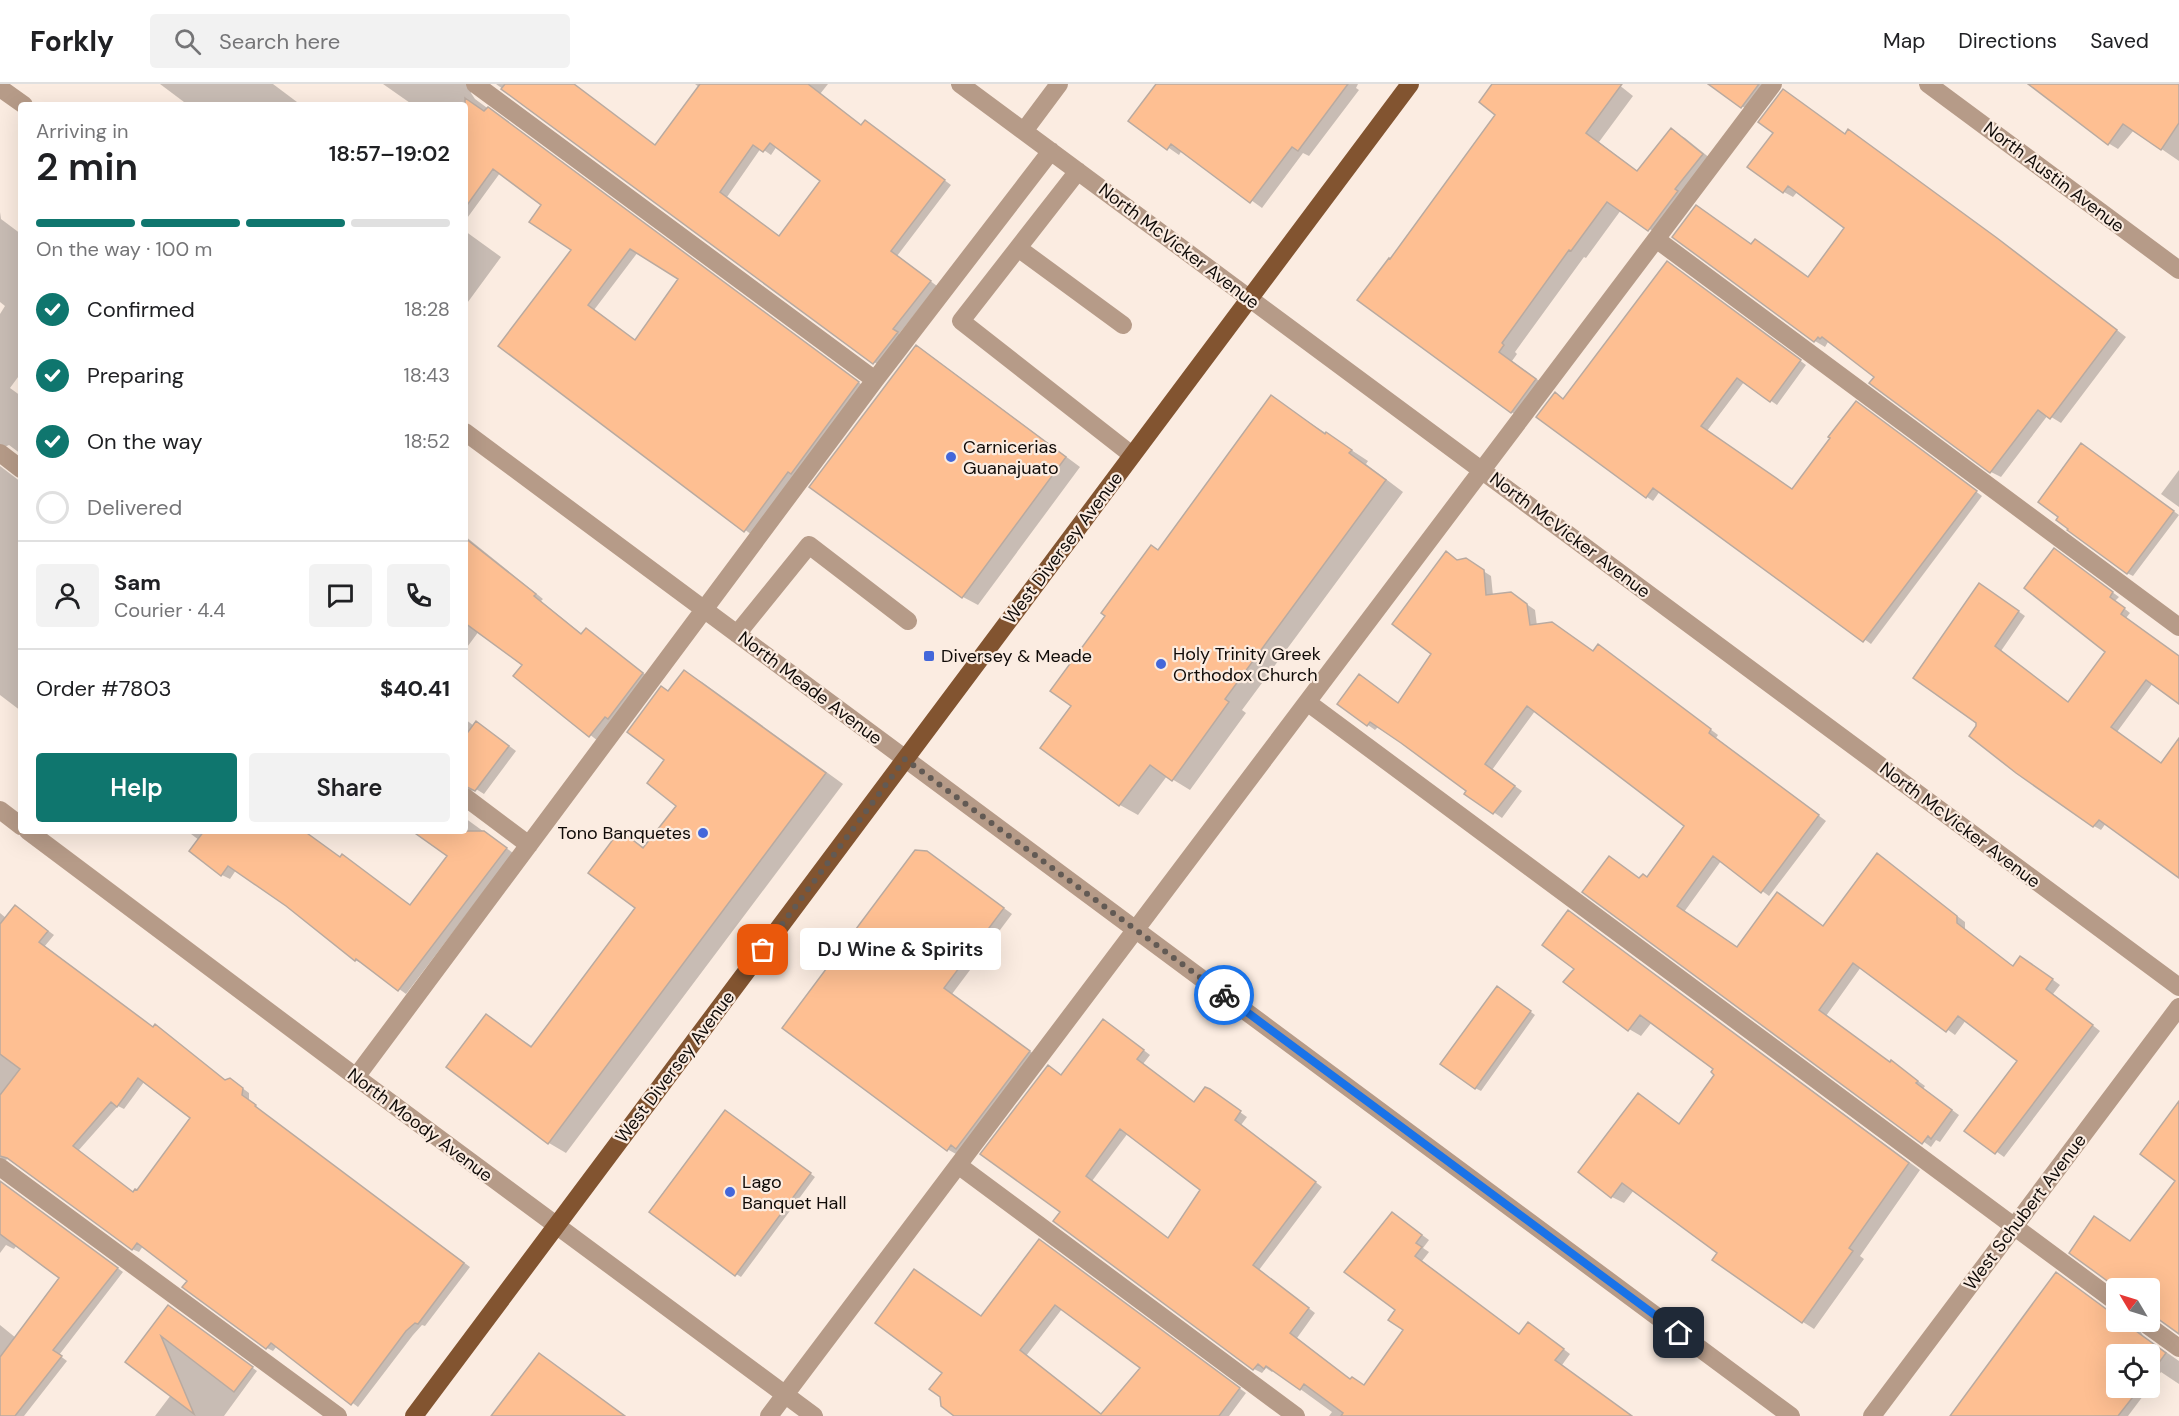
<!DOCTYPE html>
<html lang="en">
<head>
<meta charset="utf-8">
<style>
	:root { --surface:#fff; --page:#f2f2f2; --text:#202124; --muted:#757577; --line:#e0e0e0; --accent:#0f766e }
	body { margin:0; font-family:"DM Sans",sans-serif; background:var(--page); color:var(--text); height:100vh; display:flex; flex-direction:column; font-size:22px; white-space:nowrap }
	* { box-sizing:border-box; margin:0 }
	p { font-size:20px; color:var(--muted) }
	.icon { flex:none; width:33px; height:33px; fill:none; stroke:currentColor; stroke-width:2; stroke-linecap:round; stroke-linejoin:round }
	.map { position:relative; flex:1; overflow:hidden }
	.details { position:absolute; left:18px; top:18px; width:450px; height:732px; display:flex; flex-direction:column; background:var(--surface); border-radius:6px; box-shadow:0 6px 24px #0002 }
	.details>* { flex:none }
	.needle { width:39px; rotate:308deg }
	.buttons { position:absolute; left:2106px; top:1194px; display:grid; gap:12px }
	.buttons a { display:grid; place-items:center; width:54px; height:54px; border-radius:6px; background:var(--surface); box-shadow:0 6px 24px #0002; font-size:30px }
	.pin { position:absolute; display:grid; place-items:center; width:51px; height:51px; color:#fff; margin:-26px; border-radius:12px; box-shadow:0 3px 9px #0006 }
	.courier { position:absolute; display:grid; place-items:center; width:60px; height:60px; margin:-30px; border:4px solid #1a73e8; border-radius:50%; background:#fff; color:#222; box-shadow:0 2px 8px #0007 }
	.bubble { position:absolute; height:42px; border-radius:6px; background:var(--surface); box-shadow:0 6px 24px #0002; font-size:20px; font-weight:600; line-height:42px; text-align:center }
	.summary em { font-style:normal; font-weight:600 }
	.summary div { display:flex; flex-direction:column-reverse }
	.summary { display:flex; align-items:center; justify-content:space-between; height:102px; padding:0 18px }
	h1 { font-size:39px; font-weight:600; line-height:45px }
	.bar { display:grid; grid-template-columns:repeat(4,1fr); gap:9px 6px; align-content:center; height:72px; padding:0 18px }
	.bar i { height:8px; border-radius:4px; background:var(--line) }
	.bar .on { background:var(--accent) }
	.bar p { grid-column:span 4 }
	.line { display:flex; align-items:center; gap:15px; padding:0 18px; border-top:2px solid var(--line) }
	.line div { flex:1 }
	.round { display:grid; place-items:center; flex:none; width:63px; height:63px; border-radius:6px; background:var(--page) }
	ol { padding:0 18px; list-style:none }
	li { display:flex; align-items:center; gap:18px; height:66px }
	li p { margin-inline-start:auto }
	li .icon { padding:6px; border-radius:50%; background:var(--accent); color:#fff; stroke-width:4 }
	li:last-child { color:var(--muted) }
	li i { width:33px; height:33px; border:3px solid var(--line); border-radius:50% }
	.cta { display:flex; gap:12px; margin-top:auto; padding:12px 18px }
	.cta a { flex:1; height:69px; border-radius:6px; background:var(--accent); color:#fff; font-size:24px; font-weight:600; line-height:69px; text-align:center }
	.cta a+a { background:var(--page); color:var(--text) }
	header { display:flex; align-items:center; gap:36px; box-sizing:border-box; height:84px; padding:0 30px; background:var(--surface); border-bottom:2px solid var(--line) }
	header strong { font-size:28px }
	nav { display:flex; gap:33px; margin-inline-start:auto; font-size:21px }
	.search { width:420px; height:54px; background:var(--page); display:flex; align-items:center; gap:15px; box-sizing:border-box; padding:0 21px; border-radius:6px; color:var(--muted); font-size:22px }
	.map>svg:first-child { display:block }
	.shadow { fill:#0003; fill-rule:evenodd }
	.building { fill:#febf92; stroke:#b9aaa0; stroke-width:1.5; fill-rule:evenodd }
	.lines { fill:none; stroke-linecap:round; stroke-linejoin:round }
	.minor { stroke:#b69b88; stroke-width:18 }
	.major { stroke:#825430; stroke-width:18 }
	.done { stroke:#625a54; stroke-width:6; stroke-dasharray:0 10.8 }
	.route { stroke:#1a73e8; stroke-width:8 }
	.poi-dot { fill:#4367da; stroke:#fbece1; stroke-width:2 }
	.labels { text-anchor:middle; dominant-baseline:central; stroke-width:4.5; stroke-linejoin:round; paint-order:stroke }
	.street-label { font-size:18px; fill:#100b08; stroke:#fbece1 }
	.poi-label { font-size:18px; fill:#100b08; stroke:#fbece1; text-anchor:start }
</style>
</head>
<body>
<header>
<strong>Forkly</strong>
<div class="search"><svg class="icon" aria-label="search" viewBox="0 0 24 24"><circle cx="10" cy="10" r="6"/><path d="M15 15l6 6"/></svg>Search here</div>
<nav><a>Map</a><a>Directions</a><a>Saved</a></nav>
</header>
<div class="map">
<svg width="2179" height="1332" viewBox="0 0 2179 1332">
	<rect width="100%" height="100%" fill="#fbece1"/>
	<!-- shadow -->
	<path class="shadow" d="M160 0H273L301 21H188Z
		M383 0H472L471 9 475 15 865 303 752 451 500 262 573 165 543 121 500 89 465 137V21H413ZM638 168 680 195 636 258 594 226Z
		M496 0H573L656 62 699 3 695 0H828L820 10 862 42H872L951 101 897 172 937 202 899 250 904 253 881 283ZM777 62 822 97 780 153 727 113 761 64 771 71Z
		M1158 0H1358L1356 4 1359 6 1309 72 1303 69 1262 124 1182 66 1179 71 1130 37Z
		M1494 0H1618L1633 12 1599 58 1638 88 1671 46 1685 54 1716 79 1663 154 1621 126 1586 174 1584 173 1515 268 1517 270 1512 277 1549 304 1525 336 1511 328 1391 177 1497 30Z
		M1711 0H1777L1753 30Z
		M2052 0H2179V77L2134 46 2118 65 2108 59Z
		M1783 7 2007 162 2126 253 2061 339 2048 331 2001 393 1991 388 1876 292 1828 258 1825 263 1815 257 1697 123 1752 161 1809 194 1846 144 1798 107 1793 113 1784 108 1775 48Z
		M0 128 1 135 21 150V289L10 304 21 312V370L9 361 0 365V230L5 222 0 218Z
		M465 147 501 173 465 222Z
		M1674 183 1806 281 1777 321 1744 298 1707 347 1793 406 1862 323 1982 412 1871 560 1660 407 1653 417 1647 413 1564 316Z
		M916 263 931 272 1080 383 978 521 963 513Z
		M1271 313 1368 377 1366 380 1403 408 1242 626 1246 629 1190 706 1167 692 1138 731 1120 721 1042 663 1073 622 1159 467Z
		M2087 364 2179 431 2133 492 2127 489Z
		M0 382 21 398V627L0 611Z
		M2179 386V423L2161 410Z
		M465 452 543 515 541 517 582 550 593 551 650 594 598 657 515 592 524 580 479 547 465 566Z
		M1447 469 1458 477 1474 481 1491 492 1493 512 1511 509 1535 526 1537 542 1594 569 1607 567 1718 651 1716 654 1826 737 1769 812 1721 777 1684 828 1738 865 1824 843 1878 771 1965 838V845L2013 883 2029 878 2060 901 2053 910 2100 947 2004 1073 1966 1046 2019 976 1966 936 1955 951 1861 883 1826 932 1891 980 1899 983 1925 1002 1923 1005 1959 1031 1940 1058 1936 1056 1931 1063 1584 808 1647 794 1686 742 1535 627 1492 686 1522 707 1502 734 1466 709 1468 707 1379 642 1375 646 1368 641 1360 592 1399 620 1434 570Z
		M2061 470 2119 513 2115 517 2130 529 2126 534 2179 573V619L2153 599 2117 648 2162 680 2179 683V792L2106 739 2101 746 2094 742 2017 687 1978 643 1986 504 2025 532 2001 567 2069 619 2107 568Z
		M684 588 702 598 843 700 566 1069 549 1059 487 932 533 963 637 823 621 748 645 764 678 722 666 675 669 608Z
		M465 635 474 642 477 639 484 643 516 667 484 710 476 705 465 709Z
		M465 726 468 730 465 734 513 769 406 910 364 879 363 880 355 876 287 821 236 786 230 795 222 791 191 767 199 756 187 747H302L341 774 349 776 411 822 449 772 415 747H465Z
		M927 768 1012 830 952 910 1038 973 956 1070 947 1065Z
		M22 827 54 851 44 863 226 997 237 1000 249 1009V1016L261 1027 470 1183 425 1242 422 1241 413 1251 358 1323 277 1262 273 1267 267 1264 189 1196 143 1162 139 1168 132 1165 8 1075 0 1078V829L6 834ZM144 998 192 1034 138 1108 134 1109 78 1067 118 1022 124 1025Z
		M1569 828 1920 1086 1860 1172 1864 1175 1814 1245 1803 1238 1719 1168 1634 1106 1624 1119 1612 1113 1639 1011 1680 1040 1716 991 1715 985 1652 938 1641 952 1629 945 1576 885Z
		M1502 907 1535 931 1481 1007 1475 1004Z
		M1111 941 1150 971 1143 980 1195 1019 1217 1012 1247 1033 1241 1041 1322 1103 1259 1186 1315 1229 1297 1254 1351 1296 1365 1302 1405 1246 1397 1225 1399 1134 1429 1156 1423 1164 1429 1168 1422 1177 1520 1251 1536 1244 1570 1270 1562 1281 1630 1332H1329L1332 1328 1274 1286 1272 1288 1266 1284 1262 1289 1254 1285 1055 1137 1062 1128V992ZM1128 1049 1202 1105 1169 1155 1092 1097Z
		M730 1031 815 1093 741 1193 736 1190Z
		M0 1098 123 1188 59 1271 67 1277 24 1332H0V1241L16 1254 61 1193 17 1161 14 1165 6 1161 0 1169Z
		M1047 1162 1246 1309 1229 1332H957L982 1234ZM1062 1225 1142 1284 1103 1331 1026 1272Z
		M2071 1169 2179 1190V1248L2151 1230H2150V1204H2119Z
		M174 1226 257 1287 224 1332H155L171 1311 127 1277Z
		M2111 1229 2116 1230V1238H2140L2138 1242 2143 1252 2179 1277V1300L2161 1288 2150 1303V1270H2116V1304H2149L2128 1332H1952Z"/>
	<!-- building -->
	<path class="building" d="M505 0H574L655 61 700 0H808L861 41 865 36 945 96 891 167 931 197 893 245 898 248 873 280 501 5ZM770 59 820 97 779 152 720 108 753 61 763 68Z
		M1156 0H1348L1298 67 1292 63 1250 119 1171 60 1167 66 1128 37Z
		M1492 0H1622L1586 49 1637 87 1671 44 1703 70 1675 105 1678 107 1648 147 1607 118 1571 167 1569 166 1502 259 1504 261 1499 268 1536 295 1511 329 1357 216 1389 174 1390 175 1495 31 1479 18Z
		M1708 0H1759L1741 24Z
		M2028 0H2179V39L2161 66 2123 40 2108 61Z
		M1783 5 1845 50 1848 45 1997 154 2117 246 2050 335 2038 326 1990 389 1869 299 1874 293 1822 253 1820 255 1818 253 1814 258 1672 153 1696 121 1751 160 1755 155 1808 193 1844 144 1788 102 1783 109 1747 83 1773 49 1758 38Z
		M465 14 484 27 488 23 859 298 791 390 788 388 744 448 498 262 571 166 529 138 541 121 493 85 465 124ZM630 165 678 195 635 256 588 221Z
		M1667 177 1801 276 1770 318 1737 294 1701 342 1792 405 1830 354 1828 353 1856 317 1977 407 1863 558 1653 404 1646 414 1536 333 1555 308 1563 315Z
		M916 261 1066 373 962 514 809 403Z
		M1271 311 1325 350 1326 348 1352 366 1349 369 1386 396 1225 615 1229 618 1172 697 1150 681 1119 722 1040 664 1071 622 1050 607 1105 532 1101 529 1151 461 1158 466Z
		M2081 359 2174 427 2127 490 2067 446 2068 445 2056 436 2058 433 2038 418Z
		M465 454 536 510 534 512 581 550 586 544 643 589 608 635 605 633 589 653 513 592 522 581 465 539Z
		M2054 464 2113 508 2110 513 2125 524 2121 530 2179 572V620L2146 596 2111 643 2161 679 2179 654V794L2099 736 2093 743 2016 689 1969 652 1976 642V639L1913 594 1979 499 2019 527 1995 562 2068 618 2105 568 2024 504Z
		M1446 467 1457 476 1466 474 1484 486 1486 511 1511 508 1527 520 1530 541 1552 538 1593 567 1598 560 1711 645 1709 649 1819 731 1761 809 1713 772 1677 822 1737 863 1777 808 1823 842 1877 769 1957 832V839L2010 880 2013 882 2020 872 2053 895 2046 905 2093 941 1995 1070 1964 1047 2017 977 1958 932 1946 948 1853 879 1819 926 1890 978 1891 976 1918 997 1916 999 1952 1026 1931 1055 1928 1052 1922 1060 1582 808 1609 772 1639 794 1643 790 1647 793 1684 742 1527 622 1485 680 1515 702 1493 730 1464 710 1466 707 1401 659 1370 638 1367 642 1337 620 1359 590 1398 619 1431 570 1392 540Z
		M684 586 826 689 548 1060 446 983 486 930 531 963 635 824 588 789 620 746 643 764 676 722 647 699 664 676 627 648 661 602 668 607Z
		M476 637 509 662 475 707 465 702V652Z
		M204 747H304L340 773 342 770 410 821 447 772 412 747H484L507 764 398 907 356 875 355 877 286 822 228 782 221 792 189 767Z
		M915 766 927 767 1004 824 944 904 1030 967 956 1065 951 1061 947 1067 782 944Z
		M15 821 48 847 39 858 153 943 155 940 225 996 230 994 243 1004 242 1011 256 1021 255 1022 464 1179 418 1240 415 1239 406 1247 351 1321 271 1259 266 1265 182 1203 187 1197 137 1159 132 1166 7 1074 0 1072V1011L20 985 0 970V840ZM138 994 190 1034 137 1106 135 1105 133 1108 73 1062 111 1018 117 1023Z
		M1568 826 1909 1079 1849 1164 1853 1167 1802 1239 1712 1176 1717 1169 1622 1099 1611 1114 1578 1088 1638 1009 1679 1040 1714 991 1711 988 1713 985 1640 931 1628 947 1563 898 1574 885 1542 861Z
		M1497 902 1531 927 1475 1005 1440 980Z
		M1103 935 1144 966 1137 975 1194 1018 1205 1003 1210 1005 1241 1027 1235 1036 1316 1098 1253 1181 1309 1224 1290 1249 1350 1295 1352 1293 1364 1301 1403 1246 1388 1236 1395 1226 1344 1188 1392 1128 1422 1151 1416 1159 1422 1163 1415 1172 1519 1250 1528 1238 1564 1265 1555 1276 1632 1332H1341L1343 1329 1304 1300 1300 1306 1266 1282 1264 1285 1258 1280 1253 1286 1053 1137 1060 1128 980 1070 1048 981 1061 991ZM1120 1045 1200 1106 1168 1154 1086 1092Z
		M2179 1017V1250L2150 1229V1204H2117L2069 1169 2094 1132 2130 1157 2175 1097 2140 1070Z
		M725 1026 811 1089 735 1192 649 1128Z
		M0 1097 118 1184 53 1266 62 1272 15 1332H0V1273L59 1194 0 1150Z
		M1039 1155 1240 1304 1219 1332H954L941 1322 940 1313 929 1305 942 1289 875 1239 914 1185 981 1232ZM1055 1221 1140 1284 1101 1330 1020 1266Z
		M2056 1188 2109 1227 2116 1229V1238H2132L2136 1247 2166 1269 2150 1291V1270H2116V1304H2140L2118 1332H1950Z
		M168 1221 253 1283 234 1308 161 1252 194 1330 125 1278Z
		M539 1269 625 1332H491Z"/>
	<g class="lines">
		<!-- minor -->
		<path class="minor" d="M475 0 875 296
			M960 0 2179 903
			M1928 0 2179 186
			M0 4 24 21
			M1024 47 1059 0
			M1078 87 961 237 1132 371
			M1656 155 2179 543
			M1018 164 1123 241
			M465 348 1791 1332
			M0 369 21 385
			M737 550 809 461 908 537
			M1307 618 2116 1218
			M465 713 529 761
			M0 726 21 742
			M28 747 356 993 814 1332
			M356 993 875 296 1051 67
			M958 1081 1296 1332
			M0 1083 338 1332
			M2143 1238 2179 1264
			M769 1332 1773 0
			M1872 1332 2179 923"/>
		<!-- major -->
		<path class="major" d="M414 1332 1410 0"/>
	</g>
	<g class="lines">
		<!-- done -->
		<path class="done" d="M763 866 905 675 1224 911"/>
		<!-- route -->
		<path class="route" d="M1224 911 1679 1249"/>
	</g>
	<!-- markers -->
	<g class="poi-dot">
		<circle cx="951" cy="373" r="6"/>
		<rect x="923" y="566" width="12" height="12" rx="3"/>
		<circle cx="1161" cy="580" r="6"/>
		<circle cx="703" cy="749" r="6"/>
		<circle cx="730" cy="1108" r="6"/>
	</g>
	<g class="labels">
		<!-- street labels -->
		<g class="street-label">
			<text transform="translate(2054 93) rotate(37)">North Austin Avenue</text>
			<text transform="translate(1179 162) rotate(37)">North McVicker Avenue</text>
			<text transform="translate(1570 451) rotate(37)">North McVicker Avenue</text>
			<text transform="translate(1063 464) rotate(-53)">West Diversey Avenue</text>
			<text transform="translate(810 604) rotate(37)">North Meade Avenue</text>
			<text transform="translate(1960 741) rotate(37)">North McVicker Avenue</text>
			<text transform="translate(675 983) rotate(-53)">West Diversey Avenue</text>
			<text transform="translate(420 1041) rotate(37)">North Moody Avenue</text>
			<text transform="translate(2025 1128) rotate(-53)">West Schubert Avenue</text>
		</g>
		<!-- poi labels -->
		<g class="poi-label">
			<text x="963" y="363">Carnicerias<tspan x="963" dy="21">Guanajuato</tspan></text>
			<text x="1173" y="570">Holy Trinity Greek<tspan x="1173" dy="21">Orthodox Church</tspan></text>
			<text x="941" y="572">Diversey &amp; Meade</text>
			<text x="691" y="749" text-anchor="end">Tono Banquetes</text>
			<text x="742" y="1098">Lago<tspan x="742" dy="21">Banquet Hall</tspan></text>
		</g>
	</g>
</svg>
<div class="buttons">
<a><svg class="needle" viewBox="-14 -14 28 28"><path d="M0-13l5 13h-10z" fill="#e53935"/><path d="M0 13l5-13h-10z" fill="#757577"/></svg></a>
<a><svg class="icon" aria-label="locate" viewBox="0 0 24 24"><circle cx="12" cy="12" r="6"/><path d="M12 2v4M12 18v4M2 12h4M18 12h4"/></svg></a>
</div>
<div class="pin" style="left:763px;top:866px;background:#ea580c"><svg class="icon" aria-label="bag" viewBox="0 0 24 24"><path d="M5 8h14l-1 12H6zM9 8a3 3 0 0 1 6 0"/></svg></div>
<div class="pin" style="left:1679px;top:1249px;background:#1f2937"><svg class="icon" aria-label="home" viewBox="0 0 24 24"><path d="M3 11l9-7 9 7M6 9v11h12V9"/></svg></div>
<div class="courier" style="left:1224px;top:911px"><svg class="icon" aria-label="bike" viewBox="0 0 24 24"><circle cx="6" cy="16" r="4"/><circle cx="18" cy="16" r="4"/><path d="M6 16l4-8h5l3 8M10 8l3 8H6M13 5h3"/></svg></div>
<div class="bubble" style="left:800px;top:844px;width:201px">DJ Wine &amp; Spirits</div>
<section class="details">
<div class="summary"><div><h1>2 min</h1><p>Arriving in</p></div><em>18:57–19:02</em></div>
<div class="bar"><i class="on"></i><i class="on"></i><i class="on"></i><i></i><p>On the way · 100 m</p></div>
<ol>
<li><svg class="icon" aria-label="check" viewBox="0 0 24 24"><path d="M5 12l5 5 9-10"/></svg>Confirmed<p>18:28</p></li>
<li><svg class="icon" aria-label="check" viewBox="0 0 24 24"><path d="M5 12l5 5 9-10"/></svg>Preparing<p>18:43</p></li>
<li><svg class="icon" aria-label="check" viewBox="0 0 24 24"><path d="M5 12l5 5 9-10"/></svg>On the way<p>18:52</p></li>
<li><i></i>Delivered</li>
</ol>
<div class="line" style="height:108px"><a class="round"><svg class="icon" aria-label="person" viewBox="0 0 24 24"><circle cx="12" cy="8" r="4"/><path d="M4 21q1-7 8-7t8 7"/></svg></a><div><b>Sam</b><p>Courier · 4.4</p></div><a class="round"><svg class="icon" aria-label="chat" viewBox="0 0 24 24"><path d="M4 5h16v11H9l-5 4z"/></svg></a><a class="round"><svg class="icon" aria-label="phone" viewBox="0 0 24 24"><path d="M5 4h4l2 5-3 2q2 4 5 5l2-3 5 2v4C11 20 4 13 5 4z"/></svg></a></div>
<div class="line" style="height:78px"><div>Order #7803</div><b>$40.41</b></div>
<div class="cta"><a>Help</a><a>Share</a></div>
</section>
</div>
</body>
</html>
